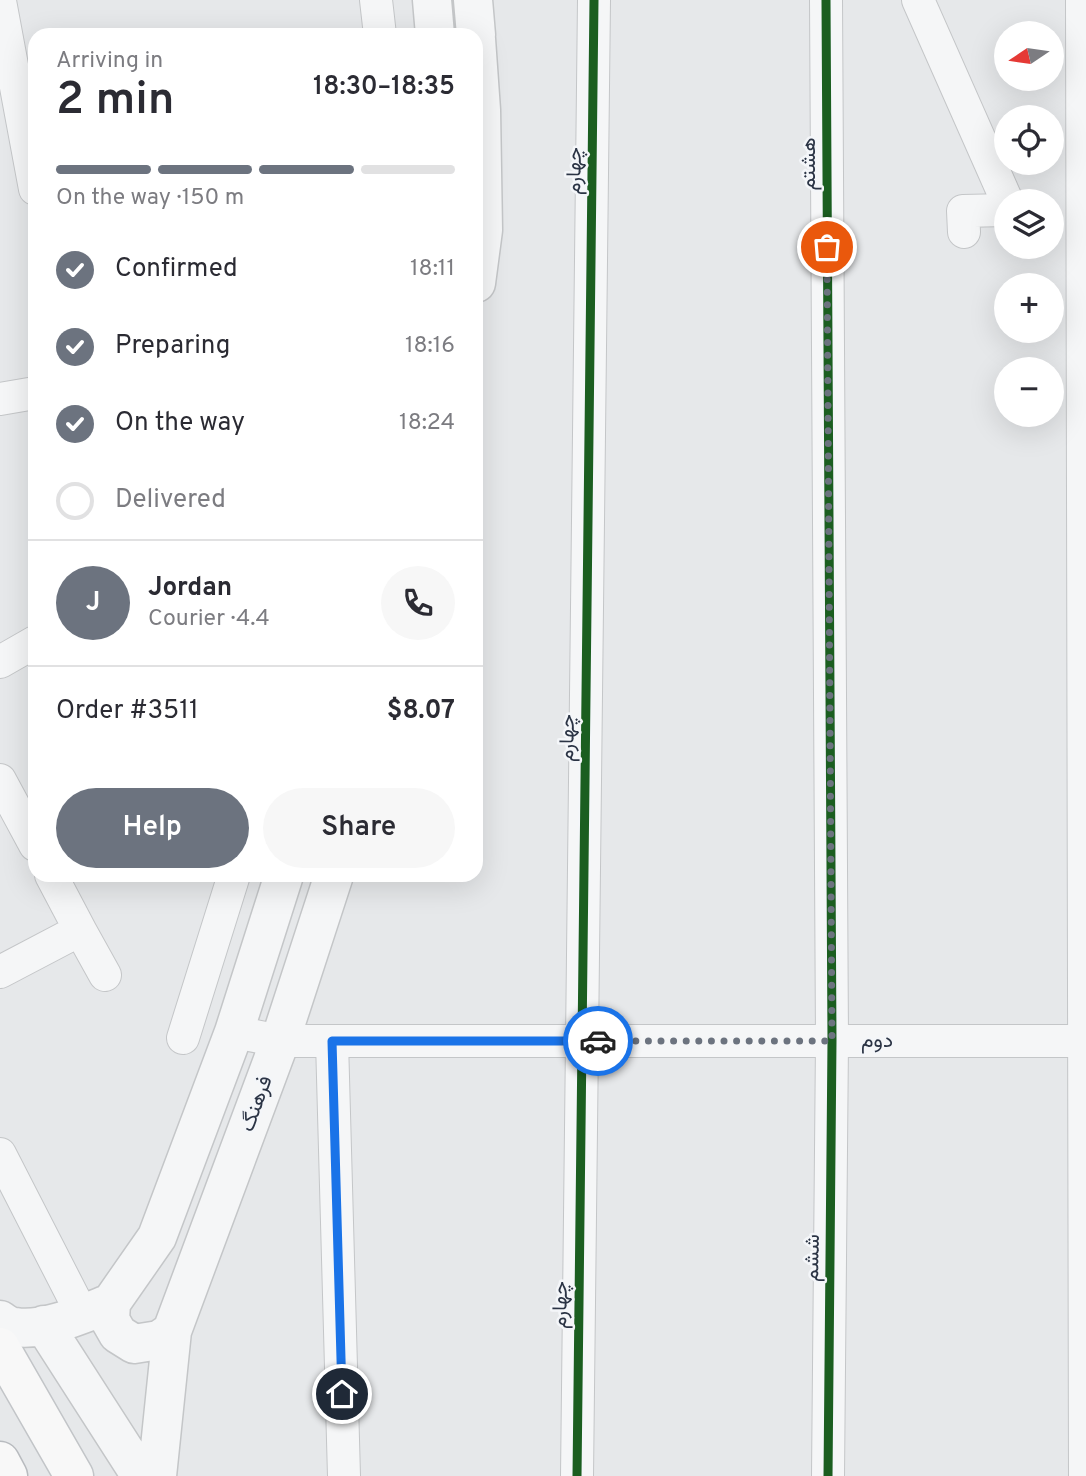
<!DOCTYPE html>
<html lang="en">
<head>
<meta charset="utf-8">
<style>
	:root { --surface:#fff; --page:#f7f7f7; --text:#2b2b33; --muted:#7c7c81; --line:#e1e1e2; --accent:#6c737f }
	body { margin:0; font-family:Overpass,Vazirmatn,sans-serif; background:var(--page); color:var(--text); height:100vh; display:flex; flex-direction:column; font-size:26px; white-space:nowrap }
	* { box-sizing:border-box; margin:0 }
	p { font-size:23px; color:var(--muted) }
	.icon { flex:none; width:38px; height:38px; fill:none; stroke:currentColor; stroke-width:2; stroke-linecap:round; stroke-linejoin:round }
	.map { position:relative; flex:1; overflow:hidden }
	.panel { position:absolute; left:28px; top:28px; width:455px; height:854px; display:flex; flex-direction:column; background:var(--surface); border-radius:21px; box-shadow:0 7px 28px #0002 }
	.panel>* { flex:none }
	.needle { width:46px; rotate:257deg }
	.fabs { position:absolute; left:994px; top:21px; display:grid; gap:14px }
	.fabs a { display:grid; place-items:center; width:70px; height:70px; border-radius:50%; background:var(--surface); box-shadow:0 7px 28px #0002; font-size:35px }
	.pin { position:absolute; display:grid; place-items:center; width:60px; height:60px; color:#fff; margin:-30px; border:4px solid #fff; border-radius:50%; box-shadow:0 2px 7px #0007 }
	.courier { position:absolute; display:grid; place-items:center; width:70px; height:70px; margin:-35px; border:5px solid #1a73e8; border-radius:50%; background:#fff; color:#222; box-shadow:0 2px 9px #0007 }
	.summary em { font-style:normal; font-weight:600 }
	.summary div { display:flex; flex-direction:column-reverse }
	.summary { display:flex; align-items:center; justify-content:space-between; height:119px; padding:0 28px }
	h1 { font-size:46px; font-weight:600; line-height:52px }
	.bar { display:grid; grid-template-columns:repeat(4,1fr); gap:10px 7px; align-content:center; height:84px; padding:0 28px }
	.bar i { height:9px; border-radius:5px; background:var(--line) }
	.bar .current { background:var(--accent) }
	.bar p { grid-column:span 4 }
	.line { display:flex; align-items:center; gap:18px; padding:0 28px; border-top:2px solid var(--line) }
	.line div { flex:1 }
	.round { display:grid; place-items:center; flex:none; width:74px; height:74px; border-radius:37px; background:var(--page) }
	ol { padding:0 28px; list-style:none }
	li { display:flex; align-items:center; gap:21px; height:77px }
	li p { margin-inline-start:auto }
	li .icon { padding:7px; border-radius:50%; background:var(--accent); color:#fff; stroke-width:4 }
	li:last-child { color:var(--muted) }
	li i { width:38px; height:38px; border:4px solid var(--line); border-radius:50% }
	.primary-button { display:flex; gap:14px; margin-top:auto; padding:14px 28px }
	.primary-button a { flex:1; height:80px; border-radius:42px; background:var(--accent); color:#fff; font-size:28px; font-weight:600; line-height:80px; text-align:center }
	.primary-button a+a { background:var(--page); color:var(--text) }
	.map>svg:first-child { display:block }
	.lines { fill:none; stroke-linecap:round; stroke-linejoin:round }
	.minor-casing { stroke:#c4c6c8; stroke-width:34 }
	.tertiary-casing { stroke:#c4c6c8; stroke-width:41 }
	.primary-casing { stroke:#c2c5c8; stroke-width:41 }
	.trunk-casing { stroke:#b8bbbf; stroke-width:41 }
	.minor { stroke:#f5f6f7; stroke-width:32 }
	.tertiary { stroke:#f5f6f7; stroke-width:38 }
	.primary { stroke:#f8f8f8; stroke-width:38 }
	.trunk { stroke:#f8f8f8; stroke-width:38 }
	.cycleway-casing { stroke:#f4f6f9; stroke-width:13 }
	.cycleway { stroke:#1b5e20; stroke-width:9 }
	.done { stroke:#6c737f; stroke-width:7; stroke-dasharray:0 12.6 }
	.route { stroke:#1a73e8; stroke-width:9 }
	.labels { text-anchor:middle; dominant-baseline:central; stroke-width:5; stroke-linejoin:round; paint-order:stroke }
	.street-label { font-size:21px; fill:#2b3445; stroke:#f4f6f9 }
</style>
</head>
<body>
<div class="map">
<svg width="1086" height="1476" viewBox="0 0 1086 1476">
	<rect width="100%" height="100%" fill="#e6e8ea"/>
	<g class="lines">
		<!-- minor casing -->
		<g class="minor-casing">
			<path id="minor" d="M376 0 380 35
				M826 0 832 1041 828 1476
				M918 0 1007 201
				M1082 0 1085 1476
				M0 1 35 189
				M964 232 963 211 1006 210
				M0 399 35 393
				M0 662 35 642
				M0 780 35 845
				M80 930 105 975
				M0 972 80 930 51 875
				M234 1032 280 1041H1086
				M183 1038 234 875
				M332 1041 344 1476
				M0 1154 82 1314
				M577 1476 594 0"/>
		</g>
		<!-- tertiary casing -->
		<g class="tertiary-casing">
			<path id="tertiary" d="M432 0 435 35
				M473 0 476 35
				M476 39 481 110 483 230 476 283
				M111 1303 157 1237 234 1032 284 875
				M111 1303 110 1320 118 1334 134 1344 159 1340 172 1331
				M0 1320C4 1323 10 1327 15 1327 43 1332 85 1313 111 1303
				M44 1325 141 1476
				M157 1476 172 1331 280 1041 334 875"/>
		</g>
		<!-- primary casing -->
		<g class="primary-casing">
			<path id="primary" d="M0 1347 74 1476"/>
		</g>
		<!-- trunk casing -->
		<g class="trunk-casing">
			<path id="trunk" d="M0 1461 8 1476"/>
		</g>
		<!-- minor -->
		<use href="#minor" class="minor"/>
		<!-- tertiary -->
		<use href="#tertiary" class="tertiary"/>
		<!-- primary -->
		<use href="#primary" class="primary"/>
		<!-- trunk -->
		<use href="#trunk" class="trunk"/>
		<!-- cycleway casing -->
		<g class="cycleway-casing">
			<path id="cycleway" d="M826 0 832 1041 828 1476
				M577 1476 594 0"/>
		</g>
		<!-- cycleway -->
		<use href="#cycleway" class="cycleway"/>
	</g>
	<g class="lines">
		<!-- done -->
		<path class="done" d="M598 1041H832L827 247"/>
		<!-- route -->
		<path class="route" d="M342 1394 332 1041H598"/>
	</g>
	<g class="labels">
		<!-- street labels -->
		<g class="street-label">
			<text transform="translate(809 164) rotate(-90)">هشتم</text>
			<text transform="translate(575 171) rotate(-89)">چهارم</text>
			<text transform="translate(568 738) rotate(-89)">چهارم</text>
			<text x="877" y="1041">دوم</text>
			<text transform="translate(257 1104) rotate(-70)">فرهنگ</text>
			<text transform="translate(813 1258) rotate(-89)">ششم</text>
			<text transform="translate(561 1305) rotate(-89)">چهارم</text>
		</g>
	</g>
</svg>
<div class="fabs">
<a><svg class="needle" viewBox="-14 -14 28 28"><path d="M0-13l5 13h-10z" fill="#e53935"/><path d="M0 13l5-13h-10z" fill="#7c7c81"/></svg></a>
<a><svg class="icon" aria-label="locate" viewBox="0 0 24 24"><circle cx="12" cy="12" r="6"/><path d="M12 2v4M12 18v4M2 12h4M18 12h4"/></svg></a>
<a><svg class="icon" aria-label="layers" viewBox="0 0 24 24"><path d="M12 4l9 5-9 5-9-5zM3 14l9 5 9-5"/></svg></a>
<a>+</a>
<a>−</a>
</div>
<div class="pin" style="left:827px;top:247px;background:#ea580c"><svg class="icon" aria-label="bag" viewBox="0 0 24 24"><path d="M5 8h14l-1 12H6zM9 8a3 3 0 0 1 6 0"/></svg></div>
<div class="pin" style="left:342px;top:1394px;background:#1f2937"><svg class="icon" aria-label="home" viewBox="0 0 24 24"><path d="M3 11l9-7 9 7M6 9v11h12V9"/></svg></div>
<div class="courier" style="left:598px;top:1041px"><svg class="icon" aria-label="car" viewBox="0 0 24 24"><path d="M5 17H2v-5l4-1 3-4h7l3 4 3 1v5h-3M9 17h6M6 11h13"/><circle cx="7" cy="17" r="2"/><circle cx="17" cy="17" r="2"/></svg></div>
<section class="panel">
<div class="summary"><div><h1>2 min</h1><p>Arriving in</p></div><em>18:30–18:35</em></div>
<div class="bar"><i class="current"></i><i class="current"></i><i class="current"></i><i></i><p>On the way · 150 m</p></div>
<ol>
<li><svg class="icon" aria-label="check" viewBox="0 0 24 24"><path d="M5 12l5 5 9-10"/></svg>Confirmed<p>18:11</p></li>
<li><svg class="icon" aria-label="check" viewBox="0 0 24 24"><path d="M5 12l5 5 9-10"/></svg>Preparing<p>18:16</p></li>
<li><svg class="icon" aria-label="check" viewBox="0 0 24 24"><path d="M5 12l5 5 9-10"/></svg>On the way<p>18:24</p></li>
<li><i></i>Delivered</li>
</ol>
<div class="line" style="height:126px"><b class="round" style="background:var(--accent);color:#fff">J</b><div><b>Jordan</b><p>Courier · 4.4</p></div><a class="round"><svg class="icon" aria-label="phone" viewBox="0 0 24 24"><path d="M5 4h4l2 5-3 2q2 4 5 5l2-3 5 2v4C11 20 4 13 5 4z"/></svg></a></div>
<div class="line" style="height:91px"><div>Order #3511</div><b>$8.07</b></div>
<div class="primary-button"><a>Help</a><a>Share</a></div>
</section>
</div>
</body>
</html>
